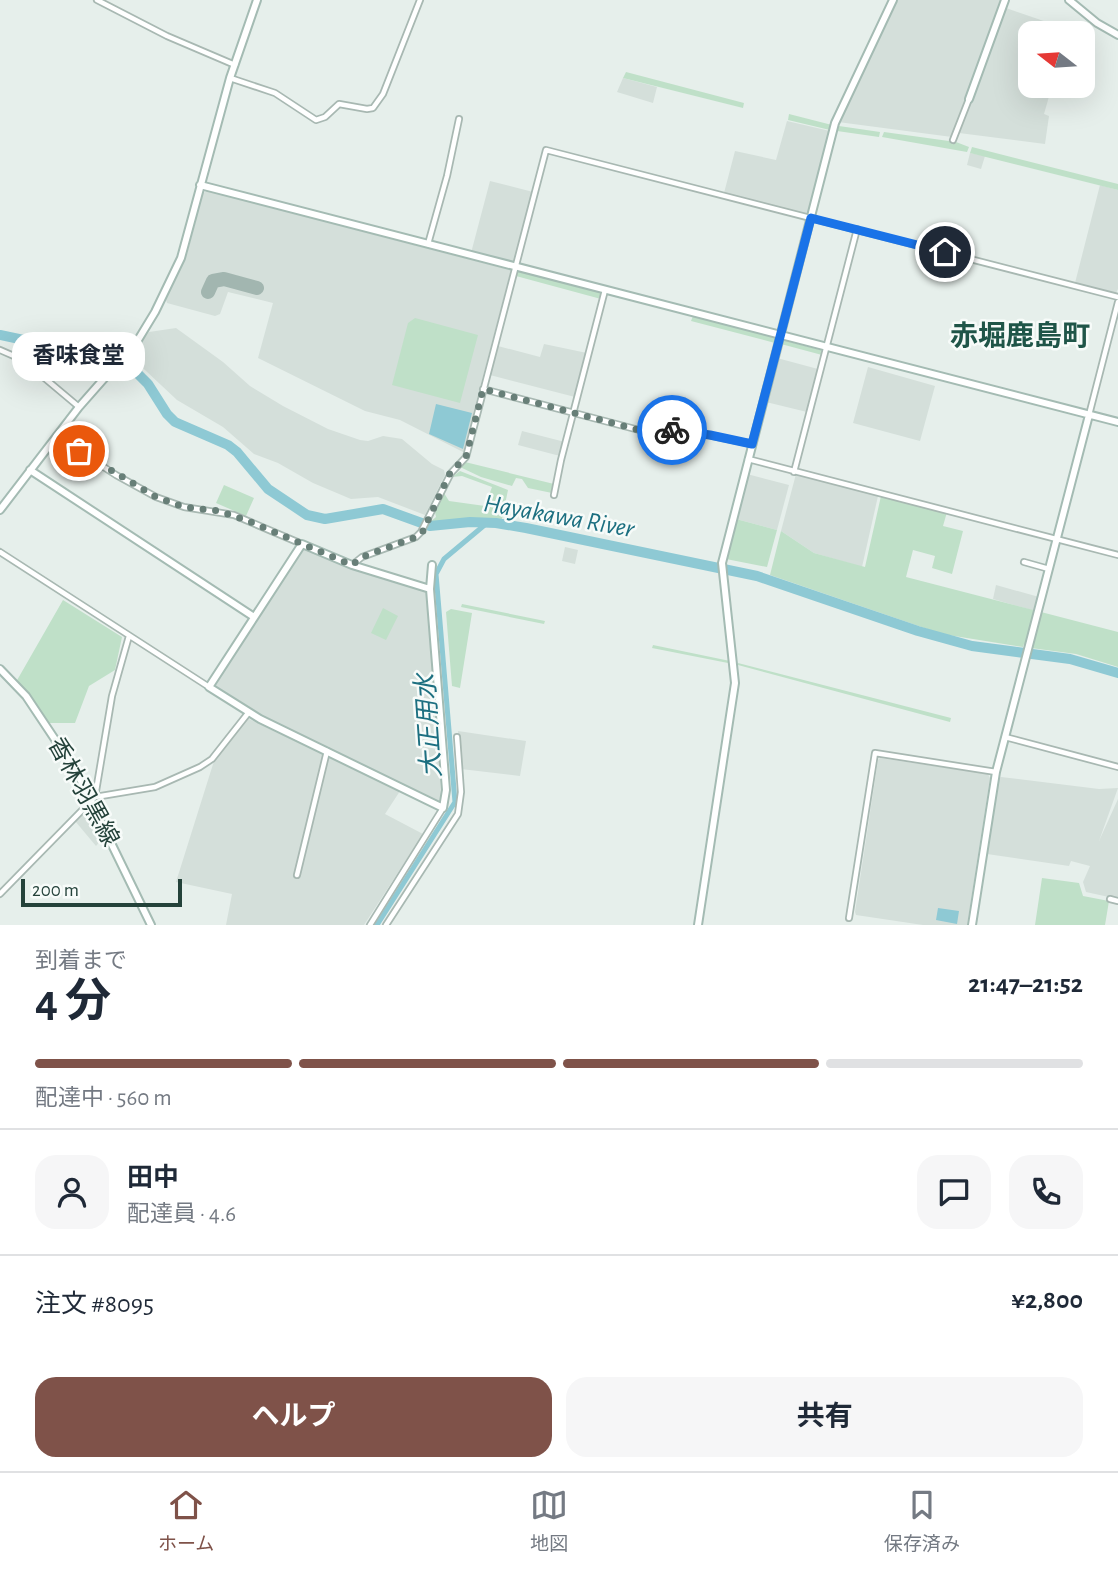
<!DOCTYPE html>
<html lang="ja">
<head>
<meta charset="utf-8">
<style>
	:root { --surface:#fff; --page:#f6f6f7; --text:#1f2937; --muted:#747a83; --line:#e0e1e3; --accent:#7f5249 }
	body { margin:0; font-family:"Alegreya Sans","Noto Sans JP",sans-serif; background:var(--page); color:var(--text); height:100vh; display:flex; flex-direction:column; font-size:26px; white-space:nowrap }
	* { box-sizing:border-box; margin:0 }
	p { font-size:23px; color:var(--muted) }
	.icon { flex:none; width:38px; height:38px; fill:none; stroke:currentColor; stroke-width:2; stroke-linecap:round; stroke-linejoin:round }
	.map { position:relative; height:925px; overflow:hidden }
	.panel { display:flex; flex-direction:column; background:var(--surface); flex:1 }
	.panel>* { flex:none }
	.needle { width:46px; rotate:287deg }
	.controls { position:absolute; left:1018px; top:21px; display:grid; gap:14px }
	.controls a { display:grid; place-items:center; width:77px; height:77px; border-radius:14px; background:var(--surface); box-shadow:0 7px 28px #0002; font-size:35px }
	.scale { position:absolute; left:21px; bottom:18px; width:161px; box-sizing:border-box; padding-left:7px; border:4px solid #24423a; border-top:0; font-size:19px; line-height:24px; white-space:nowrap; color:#24423a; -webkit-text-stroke:5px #f7fbf9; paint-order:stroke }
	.pin { position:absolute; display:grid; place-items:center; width:60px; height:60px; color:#fff; margin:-30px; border:4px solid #fff; border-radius:50%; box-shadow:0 2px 7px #0007 }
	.courier { position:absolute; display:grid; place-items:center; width:70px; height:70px; margin:-35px; border:5px solid #1a73e8; border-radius:50%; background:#fff; color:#222; box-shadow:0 2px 9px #0007 }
	.bubble { position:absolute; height:49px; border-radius:21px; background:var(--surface); box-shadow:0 7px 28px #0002; font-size:23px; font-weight:700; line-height:49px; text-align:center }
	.head em { font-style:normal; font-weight:700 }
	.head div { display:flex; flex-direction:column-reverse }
	.head { display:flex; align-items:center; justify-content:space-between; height:119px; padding:0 35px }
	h1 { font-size:46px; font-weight:700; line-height:52px }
	.bar { display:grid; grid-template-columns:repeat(4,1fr); gap:10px 7px; align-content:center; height:84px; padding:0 35px }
	.bar i { height:9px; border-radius:5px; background:var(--line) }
	.bar .active { background:var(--accent) }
	.bar p { grid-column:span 4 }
	.line { display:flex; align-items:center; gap:18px; padding:0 35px; border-top:2px solid var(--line) }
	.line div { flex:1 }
	.round { display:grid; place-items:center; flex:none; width:74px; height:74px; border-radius:21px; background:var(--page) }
	.primary-button { display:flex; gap:14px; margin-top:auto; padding:14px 35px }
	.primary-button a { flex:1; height:80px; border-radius:21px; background:var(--accent); color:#fff; font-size:28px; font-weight:700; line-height:80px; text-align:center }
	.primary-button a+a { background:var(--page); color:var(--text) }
	.dock { display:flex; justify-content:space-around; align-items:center; height:98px; border-top:2px solid var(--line); background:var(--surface); font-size:19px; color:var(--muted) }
	.dock a { display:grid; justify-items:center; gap:4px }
	.dock .active { color:var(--accent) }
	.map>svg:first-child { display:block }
	.built { fill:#d4dfda }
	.green { fill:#bfe0c8 }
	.water { fill:#8ec9d4 }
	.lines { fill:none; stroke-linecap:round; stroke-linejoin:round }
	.canal { stroke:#8ec9d4; stroke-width:5 }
	.river { stroke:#8ec9d4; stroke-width:10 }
	.taxiway { stroke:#a2b6b0; stroke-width:14 }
	.street-casing { stroke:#a8b8b2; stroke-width:8 }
	.secondary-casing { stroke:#a4bbb3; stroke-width:10 }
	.street { stroke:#fff; stroke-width:4.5 }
	.secondary { stroke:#fff; stroke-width:6 }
	.done { stroke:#687f78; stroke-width:7; stroke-dasharray:0 12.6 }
	.route { stroke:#1a73e8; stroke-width:9 }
	.labels { text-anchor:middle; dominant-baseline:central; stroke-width:5; stroke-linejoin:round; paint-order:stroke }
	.street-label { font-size:24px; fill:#24423a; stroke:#f7fbf9 }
	.water-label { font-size:26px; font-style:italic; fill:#1c6f80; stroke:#f7fbf9 }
	.quarter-label { font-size:28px; font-weight:bold; fill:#1f5548; stroke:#f7fbf9 }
</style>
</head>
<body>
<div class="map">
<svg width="1118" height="925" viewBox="0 0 1118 925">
	<rect width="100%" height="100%" fill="#e6efeb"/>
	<!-- built -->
	<path class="built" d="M895 0H1001L952 137 838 122Z
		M1006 8 1064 28 1063 33H1031V86H1052L1044 114 1049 116 1045 144 959 133Z
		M623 78 657 87 653 103 617 92Z
		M787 121 830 131 809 215 724 193 735 151 776 160Z
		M970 153 985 156 981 169 967 165Z
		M490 181 533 192 514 264 471 253Z
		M1100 185 1118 190V289L1115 295 1075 283Z
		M207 191 511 270 463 452 400 420 365 411 258 358 273 303 228 292 220 314 215 316 167 303 166 300 187 254 203 193Z
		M176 328 223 362 250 386 283 406 328 429 360 440 368 441 383 436 402 439 432 464 444 470 445 475 425 515 378 497 351 499 313 483 278 463 254 454 223 427 177 400 130 356 149 332Z
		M544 344 587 353 575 397 490 375 498 346 540 357Z
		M777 358 818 369 807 412 766 402Z
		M868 367 935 386 920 441 853 423Z
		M522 431 565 442 560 456 518 445Z
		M747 474 789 485 777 530 736 519Z
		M796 474 878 496 862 567 814 553 781 531Z
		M565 547 578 550 575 564 562 561Z
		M304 548 354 569 427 591 439 756 441 796 439 802 264 717 216 686V682L301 549Z
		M996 585 1039 597 1035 611 993 599Z
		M247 718 400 791 385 814 423 834 364 925H226L232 894 176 882 214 761Z
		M458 731 526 741 520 776 461 769Z
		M880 758 988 774 990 778 967 925H923L856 915 855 912 878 760Z
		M1001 777 1099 789 1118 788 1099 841 1118 799V899L1086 892 1083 882 1090 866 1071 861 1069 866 987 854 986 851 998 779Z
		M88 808H90L104 837 96 846 75 821Z"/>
	<!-- green -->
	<path class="green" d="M626 72 744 103 743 108 623 78Z
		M789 114 832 125 830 130 788 120Z
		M839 126 880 132 879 137 837 131Z
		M884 132 956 142 969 147 967 152 882 137Z
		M972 147 1118 184V190L970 153Z
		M517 271 602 293 601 299 516 276Z
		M693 316 776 338 775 343 691 321Z
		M415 318 478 335 460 403 392 385 408 323Z
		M782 340 821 350 822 355 781 344Z
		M465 462 554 484 552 493 528 488 522 479 516 478 512 486 481 477 460 467Z
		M460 471 508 490 502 519 470 518 430 522 436 517 435 512 444 493 449 501 485 506 492 487 462 476 452 477Z
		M224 485 254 498 246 516 216 503Z
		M881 496 947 512 943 526 963 531 952 574 932 568 935 556 913 550 906 577 1118 632V667L1076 654 1031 648 1024 644 1023 647 942 634 770 575 781 531 814 553 865 567Z
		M736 519 777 530 767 567 726 559Z
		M63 600 122 637 115 670 89 686 75 723H47L16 682Z
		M462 604 545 621 544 624 461 607Z
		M383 608 398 616 386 640 371 633Z
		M451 609 472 613 460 688 452 686 446 612Z
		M653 645 730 661 728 663 652 648Z
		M738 663 951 718 950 722 738 665Z
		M1042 878 1079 883 1083 896 1109 901 1105 925H1035Z"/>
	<!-- water -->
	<path class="water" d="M436 404 472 413 463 449 429 434Z
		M938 908 959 911 957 924 936 920Z"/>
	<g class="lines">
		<!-- canal -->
		<path class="canal" d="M377 925 455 802 436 574 444 559 487 523"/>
		<!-- river -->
		<path class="river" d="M0 335 108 358 135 371 148 384 167 414 175 422 228 445 237 452 268 489 307 515 325 519 383 509 430 526 470 522 496 523 526 528 757 576 918 631 972 646 1070 659 1118 673"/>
		<!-- taxiway -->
		<path class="taxiway" d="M208 292 213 281 224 279 257 288"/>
		<!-- street casing -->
		<g class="street-casing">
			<path id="street" d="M97 0 167 36 235 65
				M230 78 275 93 316 120 325 117 339 104 367 109 373 108 383 94 420 0
				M953 140 969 99
				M428 244 447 176 459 119
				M0 350 23 360 79 407
				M483 389 639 430 698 433 752 444
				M1089 415 1118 302
				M56 436 116 475 156 497 184 507 234 515 302 544
				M748 459 1118 555
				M794 472 857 229
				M554 495 561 460 605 290
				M0 552 209 687
				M1024 562 1049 569
				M352 565 362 557 416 537 421 532 451 473 466 457 546 150 1118 297
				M1005 737 1118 767
				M95 797 112 696 129 636
				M297 875 327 751
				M0 894 95 797 155 787 200 767 212 759 249 712
				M1110 899 1118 901
				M849 918 875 753 996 772
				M370 925 443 808
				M386 925 458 814 461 792 457 737"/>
		</g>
		<!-- secondary casing -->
		<g class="secondary-casing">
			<path id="secondary" d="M1069 0 1097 23 1118 35
				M969 99 1005 0
				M200 185 1118 422
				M30 470 254 617
				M0 510 79 407 138 340 155 312 181 258 230 78 257 0
				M302 544 352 565 430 589 446 790 443 808 260 719 209 687Z
				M430 589 432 565
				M0 669 26 696 76 771 151 925
				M698 925 735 683 722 563 835 123 893 0
				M972 925 996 772 1089 415"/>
		</g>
		<!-- street -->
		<use href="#street" class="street"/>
		<!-- secondary -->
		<use href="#secondary" class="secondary"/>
	</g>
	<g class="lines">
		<!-- done -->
		<path class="done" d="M79 451 156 497 184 507 219 511 246 520 352 565 362 557 416 537 422 533 450 473 466 457 483 389 639 430H672"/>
		<!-- route -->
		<path class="route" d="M672 430 710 435 752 444 811 218 945 252"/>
	</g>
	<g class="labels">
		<!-- street labels -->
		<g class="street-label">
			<text transform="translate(83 792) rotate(61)">香林羽黒線</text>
		</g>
		<!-- water labels -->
		<g class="water-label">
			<text transform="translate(559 516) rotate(10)">Hayakawa River</text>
			<text transform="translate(429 726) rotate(-94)">大正用水</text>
		</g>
		<!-- quarter labels -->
		<g class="quarter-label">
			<text x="1020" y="337">赤堀鹿島町</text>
		</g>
	</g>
</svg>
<div class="controls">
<a><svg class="needle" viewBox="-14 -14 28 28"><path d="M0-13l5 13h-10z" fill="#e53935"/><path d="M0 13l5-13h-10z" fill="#747a83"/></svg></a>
</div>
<div class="scale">200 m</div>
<div class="pin" style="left:79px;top:451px;background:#ea580c"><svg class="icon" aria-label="bag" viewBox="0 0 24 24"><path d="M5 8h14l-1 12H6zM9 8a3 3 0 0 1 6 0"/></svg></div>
<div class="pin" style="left:945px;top:252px;background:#1f2937"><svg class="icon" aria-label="home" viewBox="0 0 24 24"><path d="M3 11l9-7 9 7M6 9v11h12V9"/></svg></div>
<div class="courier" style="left:672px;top:430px"><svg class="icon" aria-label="bike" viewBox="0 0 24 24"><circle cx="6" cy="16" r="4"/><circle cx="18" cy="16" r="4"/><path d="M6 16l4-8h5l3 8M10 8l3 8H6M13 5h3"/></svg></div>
<div class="bubble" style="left:12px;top:332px;width:133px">香味食堂</div>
</div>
<section class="panel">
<div class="head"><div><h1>4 分</h1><p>到着まで</p></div><em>21:47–21:52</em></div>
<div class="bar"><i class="active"></i><i class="active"></i><i class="active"></i><i></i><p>配達中 · 560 m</p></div>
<div class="line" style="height:126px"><a class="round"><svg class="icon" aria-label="person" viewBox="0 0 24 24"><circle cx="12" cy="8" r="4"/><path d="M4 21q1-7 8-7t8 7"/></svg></a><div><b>田中</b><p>配達員 · 4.6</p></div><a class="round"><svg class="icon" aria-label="chat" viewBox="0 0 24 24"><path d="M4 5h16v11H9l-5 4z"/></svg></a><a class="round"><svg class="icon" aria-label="phone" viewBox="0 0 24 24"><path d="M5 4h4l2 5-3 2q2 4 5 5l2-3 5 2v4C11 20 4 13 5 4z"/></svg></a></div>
<div class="line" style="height:91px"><div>注文 #8095</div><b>¥2,800</b></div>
<div class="primary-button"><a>ヘルプ</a><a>共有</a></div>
</section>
<nav class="dock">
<a class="active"><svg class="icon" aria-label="home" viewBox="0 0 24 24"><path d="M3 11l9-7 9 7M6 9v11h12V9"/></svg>ホーム</a>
<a><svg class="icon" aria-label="map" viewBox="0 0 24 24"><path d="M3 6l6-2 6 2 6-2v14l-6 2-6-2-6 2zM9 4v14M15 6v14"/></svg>地図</a>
<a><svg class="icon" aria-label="saved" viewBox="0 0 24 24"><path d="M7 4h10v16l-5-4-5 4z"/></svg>保存済み</a>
</nav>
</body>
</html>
